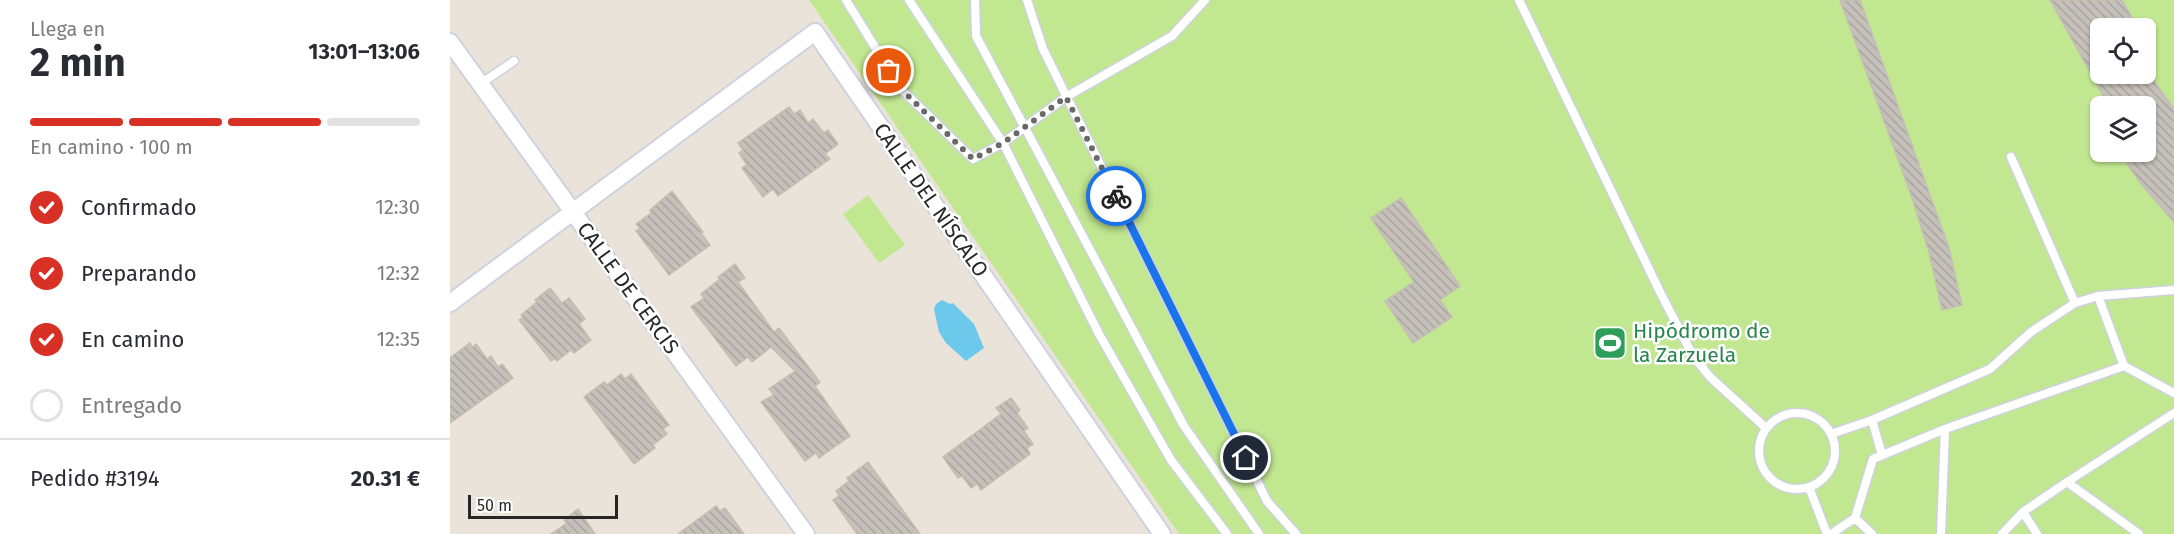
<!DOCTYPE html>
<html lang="es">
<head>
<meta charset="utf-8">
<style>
	:root { --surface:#fff; --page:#f2f2f3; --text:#2b2b33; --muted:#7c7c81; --line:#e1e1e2; --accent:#d93025 }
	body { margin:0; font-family:"Fira Sans",sans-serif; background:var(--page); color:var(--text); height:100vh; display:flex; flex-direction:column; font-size:22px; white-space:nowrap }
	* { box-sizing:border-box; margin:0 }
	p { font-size:20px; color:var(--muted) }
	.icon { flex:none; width:33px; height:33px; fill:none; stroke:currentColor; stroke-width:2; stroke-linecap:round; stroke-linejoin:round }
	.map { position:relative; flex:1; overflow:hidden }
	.panel { display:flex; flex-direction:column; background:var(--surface); width:450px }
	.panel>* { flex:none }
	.fabs { position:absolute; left:1640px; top:18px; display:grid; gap:12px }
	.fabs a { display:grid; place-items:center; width:66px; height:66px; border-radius:9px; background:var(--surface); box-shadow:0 2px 4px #0004; font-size:30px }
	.scale { position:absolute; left:18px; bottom:15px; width:150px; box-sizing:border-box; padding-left:6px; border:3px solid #272727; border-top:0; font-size:16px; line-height:21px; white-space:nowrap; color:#272727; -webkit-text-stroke:4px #fff; paint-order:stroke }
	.pin { position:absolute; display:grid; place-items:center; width:51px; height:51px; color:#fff; margin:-26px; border:3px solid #fff; border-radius:50%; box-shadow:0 2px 6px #0007 }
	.courier { position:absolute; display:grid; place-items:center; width:60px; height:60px; margin:-30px; border:4px solid #1a73e8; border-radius:50%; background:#fff; color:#222; box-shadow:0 2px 8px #0007 }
	.overview em { font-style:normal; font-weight:700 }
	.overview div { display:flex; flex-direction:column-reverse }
	.overview { display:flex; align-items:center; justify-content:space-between; height:102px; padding:0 30px }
	h1 { font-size:39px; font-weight:700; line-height:45px }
	.bar { display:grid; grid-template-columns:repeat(4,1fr); gap:9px 6px; align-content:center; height:72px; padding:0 30px }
	.bar i { height:8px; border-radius:4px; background:var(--line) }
	.bar .current { background:var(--accent) }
	.bar p { grid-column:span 4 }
	.line { display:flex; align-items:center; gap:15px; padding:0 30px; border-top:2px solid var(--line) }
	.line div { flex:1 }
	ol { padding:0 30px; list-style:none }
	li { display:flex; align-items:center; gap:18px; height:66px }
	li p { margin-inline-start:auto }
	li .icon { padding:6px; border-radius:50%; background:var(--accent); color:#fff; stroke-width:4 }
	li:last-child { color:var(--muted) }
	li i { width:33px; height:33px; border:3px solid var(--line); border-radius:50% }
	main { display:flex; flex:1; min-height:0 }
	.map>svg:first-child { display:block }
	.pitch { fill:#c2e791; fill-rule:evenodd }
	.water { fill:#6dc9eb }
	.building { fill:url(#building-back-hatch); stroke:#c5beb3; stroke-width:1.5 }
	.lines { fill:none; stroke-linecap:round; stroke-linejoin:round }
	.service-casing { stroke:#ced2e0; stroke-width:11 }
	.minor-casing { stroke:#ced2e0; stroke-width:20 }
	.service { stroke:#fff; stroke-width:8 }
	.minor { stroke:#fff; stroke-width:16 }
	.done { stroke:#6b6965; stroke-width:6; stroke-dasharray:0 10.8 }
	.route { stroke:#1a73e8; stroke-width:8 }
	.labels { text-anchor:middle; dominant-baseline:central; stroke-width:5; stroke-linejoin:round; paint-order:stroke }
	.street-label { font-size:21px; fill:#272727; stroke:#fff }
	.leisure-label { font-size:21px; fill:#27864d; stroke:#fff; text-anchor:start }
</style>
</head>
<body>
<main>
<section class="panel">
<div class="overview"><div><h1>2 min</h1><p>Llega en</p></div><em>13:01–13:06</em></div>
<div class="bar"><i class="current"></i><i class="current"></i><i class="current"></i><i></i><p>En camino · 100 m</p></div>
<ol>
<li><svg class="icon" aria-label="check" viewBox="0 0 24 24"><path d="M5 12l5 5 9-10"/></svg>Confirmado<p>12:30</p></li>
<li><svg class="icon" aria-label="check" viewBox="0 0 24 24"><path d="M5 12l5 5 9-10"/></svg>Preparando<p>12:32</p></li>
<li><svg class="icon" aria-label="check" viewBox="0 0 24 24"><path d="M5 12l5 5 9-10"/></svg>En camino<p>12:35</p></li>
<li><i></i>Entregado</li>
</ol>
<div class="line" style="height:78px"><div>Pedido #3194</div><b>20.31 €</b></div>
</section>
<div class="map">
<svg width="1724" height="534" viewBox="0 0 1724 534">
	<defs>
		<pattern id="building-back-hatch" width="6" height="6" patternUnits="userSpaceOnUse" patternTransform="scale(1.5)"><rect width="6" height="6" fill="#c5c0b9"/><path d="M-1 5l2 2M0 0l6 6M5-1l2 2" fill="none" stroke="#a9a59f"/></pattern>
	</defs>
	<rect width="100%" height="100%" fill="#eae3d9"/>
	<!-- pitch -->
	<path class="pitch" d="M359 0H1724V534H729ZM1650 28H1695V74H1650ZM1650 106H1695V152H1650Z
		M418 195 455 245 429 263 393 214Z"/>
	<!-- water -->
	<path class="water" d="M492 300 500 304 503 303 524 324 534 348 516 361 496 343 489 332 484 309 486 304Z"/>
	<!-- building -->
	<path class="building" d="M1390 0H1410L1499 248 1512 305 1492 310 1479 252 1461 195Z
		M1600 0H1672L1688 28H1650V74H1699L1724 109V222L1691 184 1669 152H1695V106H1659Z
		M339 107 344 114 350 110 358 123 363 119 374 133 378 130 388 144 375 154 380 159 328 196 323 189 313 197 292 168 297 165 289 153 293 150 288 143Z
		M222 191 253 232 251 233 260 245 219 275 186 231 190 228 186 224 201 213 200 210Z
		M951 198 1010 286 990 300 1002 317 963 343 935 301 964 282 921 218Z
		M285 264 295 278 288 282 324 332 329 328 370 382 365 386 400 436 369 458 366 453 355 461 311 402 324 395 319 389 345 371 321 347 302 362 298 357 286 366 241 307 254 298 251 294 270 279 268 277Z
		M100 288 112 303 119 298 135 319 129 324 141 340 124 353 121 350 107 361 105 358 101 361 69 320 73 317 71 315 87 302 85 300Z
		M20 343 22 347 26 344 37 359 41 356 48 367 52 364 63 378 0 423V358Z
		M171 374 175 379 181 374 219 425 213 429 217 434 203 445 205 448 184 464 134 397 154 382 157 385Z
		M561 398 570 410 567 413 578 428 574 431 583 444 577 448 580 454 531 490 527 484 521 488 512 476 508 478 493 457 551 414 546 408Z
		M418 462 470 534H407L383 500 389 496 386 491 399 481 397 478Z
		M266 506 270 511 275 508 294 534H228Z
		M128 509 145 534H101L117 523 114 520Z"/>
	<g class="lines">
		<!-- service casing -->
		<g class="service-casing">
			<path id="service" d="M396 0 450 88 523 159 553 143 616 97 722 36 755 0
				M459 0 553 143 649 334 721 460 777 534
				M525 0 526 36 734 426 809 534
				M577 0 593 49 817 501 846 534
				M1069 0 1211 294 1243 356 1260 377 1316 428
				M30 84 64 61
				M1561 157 1625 303
				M1648 296 1674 366
				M1309 451a38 38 0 1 1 76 0a38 38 0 1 1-76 0Z
				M1422 420 1432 455
				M1381 434 1422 420 1540 369 1581 332 1625 303 1648 296 1724 290
				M1617 482 1724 413
				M1359 487 1377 534
				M1381 534 1405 518
				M1422 534 1405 518 1423 459 1495 429
				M1491 534 1495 429 1674 366 1724 393
				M1552 534 1573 512
				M1587 534 1573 512 1617 482 1689 534"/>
		</g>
		<!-- minor casing -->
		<g class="minor-casing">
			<path id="minor" d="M0 42 356 534
				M0 303 365 32 712 534"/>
		</g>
		<!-- service -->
		<use href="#service" class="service"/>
		<!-- minor -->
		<use href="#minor" class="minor"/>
	</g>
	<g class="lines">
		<!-- done -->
		<path class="done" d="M439 71 450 88 523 159 553 143 616 97 666 196"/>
		<!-- route -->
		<path class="route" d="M666 196 796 458"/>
	</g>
	<!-- icons -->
	<defs>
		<g id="stadium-square" transform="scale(1.725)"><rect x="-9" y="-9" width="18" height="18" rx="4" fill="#2e9e5b" stroke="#fff"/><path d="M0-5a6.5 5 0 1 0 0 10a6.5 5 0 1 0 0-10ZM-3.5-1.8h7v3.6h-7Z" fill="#fff"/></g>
	</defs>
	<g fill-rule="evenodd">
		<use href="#stadium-square" x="1160" y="343"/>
	</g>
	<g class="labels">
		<!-- street labels -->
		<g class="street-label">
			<text transform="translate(481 200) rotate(55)">CALLE DEL NÍSCALO</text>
			<text transform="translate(178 288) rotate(54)">CALLE DE CERCIS</text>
		</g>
		<!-- leisure labels -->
		<g class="leisure-label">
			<text x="1183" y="331">Hipódromo de<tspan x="1183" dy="24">la Zarzuela</tspan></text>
		</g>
	</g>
</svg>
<div class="fabs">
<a><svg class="icon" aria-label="locate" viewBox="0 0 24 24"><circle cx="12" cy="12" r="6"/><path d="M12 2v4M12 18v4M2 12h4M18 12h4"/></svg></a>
<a><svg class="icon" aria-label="layers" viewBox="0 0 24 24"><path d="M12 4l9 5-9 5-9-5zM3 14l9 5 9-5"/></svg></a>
</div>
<div class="scale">50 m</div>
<div class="pin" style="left:439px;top:71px;background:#ea580c"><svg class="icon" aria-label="bag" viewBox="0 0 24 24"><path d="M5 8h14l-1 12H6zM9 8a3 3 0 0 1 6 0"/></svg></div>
<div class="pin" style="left:796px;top:458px;background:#1f2937"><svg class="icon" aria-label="home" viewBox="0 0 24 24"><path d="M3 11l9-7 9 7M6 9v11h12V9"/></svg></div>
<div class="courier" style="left:666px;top:196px"><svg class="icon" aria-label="bike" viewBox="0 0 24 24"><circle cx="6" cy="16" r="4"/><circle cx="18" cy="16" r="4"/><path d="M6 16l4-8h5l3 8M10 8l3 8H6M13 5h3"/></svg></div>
</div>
</main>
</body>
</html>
